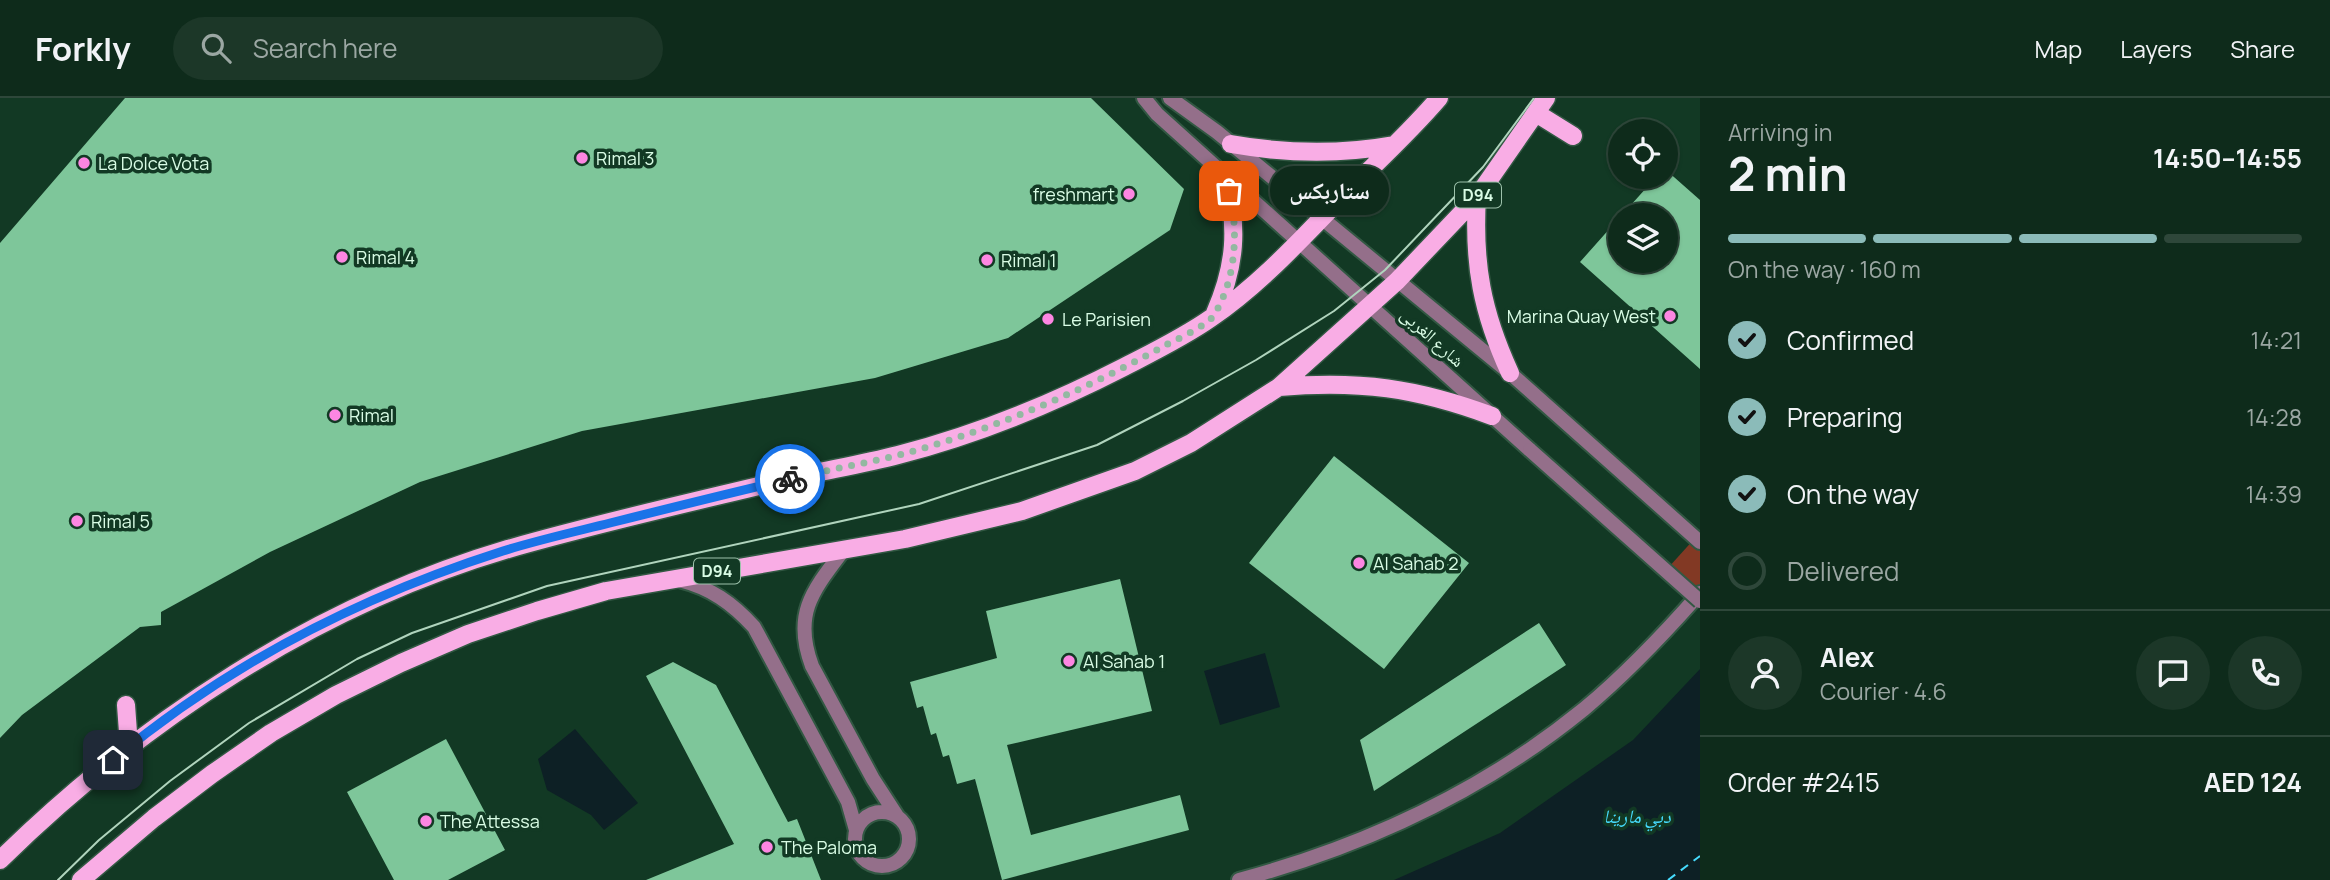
<!DOCTYPE html>
<html lang="en">
<head>
<meta charset="utf-8">
<style>
	:root { --surface:#0e2b1b; --page:#1c3728; --text:#f1f3f6; --muted:#9ba7a3; --line:#2e473a; --accent:#8bbbb9 }
	body { margin:0; font-family:Manrope,"Noto Naskh Arabic",sans-serif; background:var(--page); color:var(--text); height:100vh; display:flex; flex-direction:column; font-size:26px; white-space:nowrap }
	* { box-sizing:border-box; margin:0 }
	p { font-size:23px; color:var(--muted) }
	.icon { flex:none; width:38px; height:38px; fill:none; stroke:currentColor; stroke-width:2; stroke-linecap:round; stroke-linejoin:round }
	.map { position:relative; flex:1; overflow:hidden }
	.sheet { display:flex; flex-direction:column; background:var(--surface); width:630px }
	.sheet>* { flex:none }
	.buttons { position:absolute; left:1608px; top:21px; display:grid; gap:14px }
	.buttons a { display:grid; place-items:center; width:70px; height:70px; border-radius:50%; background:var(--surface); box-shadow:0 2px 5px #0004,0 0 0 2px var(--line); font-size:35px }
	.pin { position:absolute; display:grid; place-items:center; width:60px; height:60px; color:#fff; margin:-30px; border-radius:14px; box-shadow:0 4px 10px #0006 }
	.courier { position:absolute; display:grid; place-items:center; width:70px; height:70px; margin:-35px; border:5px solid #1a73e8; border-radius:50%; background:#fff; color:#222; box-shadow:0 2px 9px #0007 }
	.bubble { position:absolute; height:49px; border-radius:24px; background:var(--surface); box-shadow:0 2px 5px #0004,0 0 0 2px var(--line); font-size:23px; font-weight:700; line-height:49px; text-align:center }
	.summary em { font-style:normal; font-weight:700 }
	.summary div { display:flex; flex-direction:column-reverse }
	.summary { display:flex; align-items:center; justify-content:space-between; height:119px; padding:0 28px }
	h1 { font-size:46px; font-weight:700; line-height:52px }
	.bar { display:grid; grid-template-columns:repeat(4,1fr); gap:10px 7px; align-content:center; height:84px; padding:0 28px }
	.bar i { height:9px; border-radius:5px; background:var(--line) }
	.bar .active { background:var(--accent) }
	.bar p { grid-column:span 4 }
	.line { display:flex; align-items:center; gap:18px; padding:0 28px; border-top:2px solid var(--line) }
	.line div { flex:1 }
	.round { display:grid; place-items:center; flex:none; width:74px; height:74px; border-radius:37px; background:var(--page) }
	ol { padding:0 28px; list-style:none }
	li { display:flex; align-items:center; gap:21px; height:77px }
	li p { margin-inline-start:auto }
	li .icon { padding:7px; border-radius:50%; background:var(--accent); color:#111; stroke-width:4 }
	li:last-child { color:var(--muted) }
	li i { width:38px; height:38px; border:4px solid var(--line); border-radius:50% }
	header { display:flex; align-items:center; gap:42px; box-sizing:border-box; height:98px; padding:0 35px; background:var(--surface); border-bottom:2px solid var(--line) }
	header strong { font-size:33px }
	nav { display:flex; gap:38px; margin-inline-start:auto; font-size:24px }
	.search { width:490px; height:63px; background:var(--page); display:flex; align-items:center; gap:18px; box-sizing:border-box; padding:0 24px; border-radius:38px; color:var(--muted); font-size:26px }
	main { display:flex; flex:1; min-height:0 }
	.map>svg:first-child { display:block }
	.green { fill:#823924 }
	.water { fill:#0d2025 }
	.lines { fill:none; stroke-linecap:round; stroke-linejoin:round }
	.ferry { stroke:#46dbfd; stroke-width:2; stroke-dasharray:9 7; stroke-linecap:butt }
	.building { fill:#7ec69a }
	.street-casing { stroke:#325843; stroke-width:18 }
	.primary-casing { stroke:#325843; stroke-width:21 }
	.street { stroke:#946f8a; stroke-width:14 }
	.primary { stroke:#f9ade5; stroke-width:18 }
	.tram { stroke:#b0d4bd; stroke-width:2 }
	.street-bridge-casing { stroke:#325843; stroke-width:18; stroke-linecap:butt }
	.street-bridge { stroke:#946f8a; stroke-width:14 }
	.done { stroke:#93b8a1; stroke-width:7; stroke-dasharray:0 12.6 }
	.route { stroke:#1a73e8; stroke-width:9 }
	.poi-dot { fill:#fd86e2; stroke:#123924; stroke-width:2.5 }
	.labels { text-anchor:middle; dominant-baseline:central; stroke-width:7; stroke-linejoin:round; paint-order:stroke }
	.shield { fill:#123924; stroke:#9dc2ab; stroke-width:2 }
	.shield-label { font-size:16px; font-weight:bold; fill:#d9fce5 }
	.poi-label { font-size:18px; fill:#d9fce5; stroke:#123924; text-anchor:start }
	.street-label { font-size:18px; fill:#d9fce5; stroke:#123924 }
	.water-label { font-size:19px; font-style:italic; fill:#46dbfd; stroke:#123924 }
</style>
</head>
<body>
<header>
<strong>Forkly</strong>
<div class="search"><svg class="icon" aria-label="search" viewBox="0 0 24 24"><circle cx="10" cy="10" r="6"/><path d="M15 15l6 6"/></svg>Search here</div>
<nav><a>Map</a><a>Layers</a><a>Share</a></nav>
</header>
<main>
<div class="map">
<svg width="1700" height="782" viewBox="0 0 1700 782">
	<rect width="100%" height="100%" fill="#123924"/>
	<!-- green -->
	<path class="green" d="M1696 439 1700 443V498L1668 470Z"/>
	<!-- water -->
	<path class="water" d="M1265 555 1280 609 1220 627 1204 573Z
		M1700 571V782H1394L1500 735 1633 642Z
		M575 631 638 705 604 732 591 717 547 692 538 661Z"/>
	<g class="lines">
		<!-- ferry -->
		<path class="ferry" d="M1668 782 1700 758"/>
	</g>
	<!-- building -->
	<path class="building" d="M125 0H1091L1184 91 1170 132 1008 240 875 280 582 333 420 384 270 454 161 514V527L140 529 22 617 0 640V145Z
		M1666 72 1700 102V271L1580 164 1620 119V163H1666V117H1622L1656 79H1666Z
		M1334 358 1469 465 1384 571 1249 465Z
		M1120 481 1152 613 1007 647 1031 737 1180 697 1189 732 1002 782 975 681 957 686 949 657 943 659 936 635 931 637 923 608 917 610 910 584 997 560 986 513Z
		M1539 525 1566 567 1374 693 1360 642Z
		M673 564 716 587 788 724 797 721 821 782H646L734 746 646 578Z
		M446 641 505 752 448 782H394L347 694Z"/>
	<g class="lines">
		<!-- street casing -->
		<g class="street-casing">
			<path id="street" d="M1144 0 1157 16 1530 352
				M1170 0 1217 34 1510 275 1700 444
				M845 450C814 491 792 515 812 568L873 681 897 718
				M679 482C711 490 732 505 754 529L848 704 856 732
				M855 741a27 27 0 1 1 54 0a27 27 0 1 1-54 0Z
				M1239 782C1365 748 1482 694 1584 611 1626 576 1664 536 1700 495"/>
		</g>
		<!-- primary casing -->
		<g class="primary-casing">
			<path id="primary" d="M1536 15 1573 38
				M1231 46C1287 56 1338 57 1394 47
				M1477 99C1473 166 1482 214 1510 275
				M1215 215C1236 167 1238 130 1226 79
				M1279 289C1359 282 1417 290 1492 318
				M126 607 129 648
				M0 762C143 622 315 508 508 451 602 424 697 403 792 380 827 372 863 366 898 357 976 337 1052 306 1124 269 1153 254 1184 239 1211 220 1262 185 1303 139 1346 95 1377 64 1410 34 1439 0
				M81 782 154 720 212 676 271 635 336 597 401 565 468 536 537 513 606 493 905 441 1022 413 1135 373 1191 345 1279 289 1397 183 1477 99 1546 0"/>
		</g>
		<!-- street -->
		<use href="#street" class="street"/>
		<!-- primary -->
		<use href="#primary" class="primary"/>
		<!-- tram -->
		<path class="tram" d="M58 782 99 742 170 683 249 625 357 561 412 535 547 488 919 406 1097 347 1183 303 1256 262 1334 213 1385 172 1483 69 1534 0"/>
		<!-- street-bridge casing -->
		<g class="street-bridge-casing">
			<path id="street-bridge" d="M1530 352 1700 503"/>
		</g>
		<!-- street-bridge -->
		<use href="#street-bridge" class="street-bridge"/>
	</g>
	<g class="lines">
		<!-- done -->
		<path class="done" d="M790 381C826 372 863 366 899 357 992 332 1081 294 1164 248 1177 241 1207 228 1214 217 1236 182 1239 132 1229 93"/>
		<!-- route -->
		<path class="route" d="M113 662C227 567 362 498 503 453 538 442 574 434 610 425 670 410 730 395 790 381"/>
	</g>
	<!-- markers -->
	<g class="poi-dot">
		<circle cx="582" cy="60" r="7"/>
		<circle cx="84" cy="65" r="7"/>
		<circle cx="1129" cy="96" r="7"/>
		<circle cx="342" cy="159" r="7"/>
		<circle cx="987" cy="162" r="7"/>
		<circle cx="1670" cy="218" r="7"/>
		<circle cx="1048" cy="221" r="7"/>
		<circle cx="335" cy="317" r="7"/>
		<circle cx="77" cy="423" r="7"/>
		<circle cx="1359" cy="465" r="7"/>
		<circle cx="1069" cy="563" r="7"/>
		<circle cx="426" cy="723" r="7"/>
		<circle cx="767" cy="749" r="7"/>
	</g>
	<g class="labels">
		<!-- shield labels -->
		<g class="shield">
			<rect x="1455" y="84.5" width="46" height="25" rx="5"/>
			<rect x="694" y="460.5" width="46" height="25" rx="5"/>
		</g>
		<g class="shield-label">
			<text x="1478" y="97">D94</text>
			<text x="717" y="473">D94</text>
		</g>
		<!-- poi labels -->
		<g class="poi-label">
			<text x="596" y="60">Rimal 3</text>
			<text x="98" y="65">La Dolce Vota</text>
			<text x="1115" y="96" text-anchor="end">freshmart</text>
			<text x="356" y="159">Rimal 4</text>
			<text x="1001" y="162">Rimal 1</text>
			<text x="1656" y="218" text-anchor="end">Marina Quay West</text>
			<text x="1062" y="221">Le Parisien</text>
			<text x="349" y="317">Rimal</text>
			<text x="91" y="423">Rimal 5</text>
			<text x="1373" y="465">Al Sahab 2</text>
			<text x="1083" y="563">Al Sahab 1</text>
			<text x="440" y="723">The Attessa</text>
			<text x="781" y="749">The Paloma</text>
		</g>
		<!-- street labels -->
		<g class="street-label">
			<text transform="translate(1433 239) rotate(42)">شارع الغربى</text>
		</g>
		<!-- water labels -->
		<g class="water-label">
			<text x="1637" y="718">دبي مارينا</text>
		</g>
	</g>
</svg>
<div class="buttons">
<a><svg class="icon" aria-label="locate" viewBox="0 0 24 24"><circle cx="12" cy="12" r="6"/><path d="M12 2v4M12 18v4M2 12h4M18 12h4"/></svg></a>
<a><svg class="icon" aria-label="layers" viewBox="0 0 24 24"><path d="M12 4l9 5-9 5-9-5zM3 14l9 5 9-5"/></svg></a>
</div>
<div class="pin" style="left:1229px;top:93px;background:#ea580c"><svg class="icon" aria-label="bag" viewBox="0 0 24 24"><path d="M5 8h14l-1 12H6zM9 8a3 3 0 0 1 6 0"/></svg></div>
<div class="pin" style="left:113px;top:662px;background:#1f2937"><svg class="icon" aria-label="home" viewBox="0 0 24 24"><path d="M3 11l9-7 9 7M6 9v11h12V9"/></svg></div>
<div class="courier" style="left:790px;top:381px"><svg class="icon" aria-label="bike" viewBox="0 0 24 24"><circle cx="6" cy="16" r="4"/><circle cx="18" cy="16" r="4"/><path d="M6 16l4-8h5l3 8M10 8l3 8H6M13 5h3"/></svg></div>
<div class="bubble" style="left:1270px;top:68px;width:119px">ستاربكس</div>
</div>
<section class="sheet">
<div class="summary"><div><h1>2 min</h1><p>Arriving in</p></div><em>14:50–14:55</em></div>
<div class="bar"><i class="active"></i><i class="active"></i><i class="active"></i><i></i><p>On the way · 160 m</p></div>
<ol>
<li><svg class="icon" aria-label="check" viewBox="0 0 24 24"><path d="M5 12l5 5 9-10"/></svg>Confirmed<p>14:21</p></li>
<li><svg class="icon" aria-label="check" viewBox="0 0 24 24"><path d="M5 12l5 5 9-10"/></svg>Preparing<p>14:28</p></li>
<li><svg class="icon" aria-label="check" viewBox="0 0 24 24"><path d="M5 12l5 5 9-10"/></svg>On the way<p>14:39</p></li>
<li><i></i>Delivered</li>
</ol>
<div class="line" style="height:126px"><a class="round"><svg class="icon" aria-label="person" viewBox="0 0 24 24"><circle cx="12" cy="8" r="4"/><path d="M4 21q1-7 8-7t8 7"/></svg></a><div><b>Alex</b><p>Courier · 4.6</p></div><a class="round"><svg class="icon" aria-label="chat" viewBox="0 0 24 24"><path d="M4 5h16v11H9l-5 4z"/></svg></a><a class="round"><svg class="icon" aria-label="phone" viewBox="0 0 24 24"><path d="M5 4h4l2 5-3 2q2 4 5 5l2-3 5 2v4C11 20 4 13 5 4z"/></svg></a></div>
<div class="line" style="height:91px"><div>Order #2415</div><b>AED 124</b></div>
</section>
</main>
</body>
</html>
